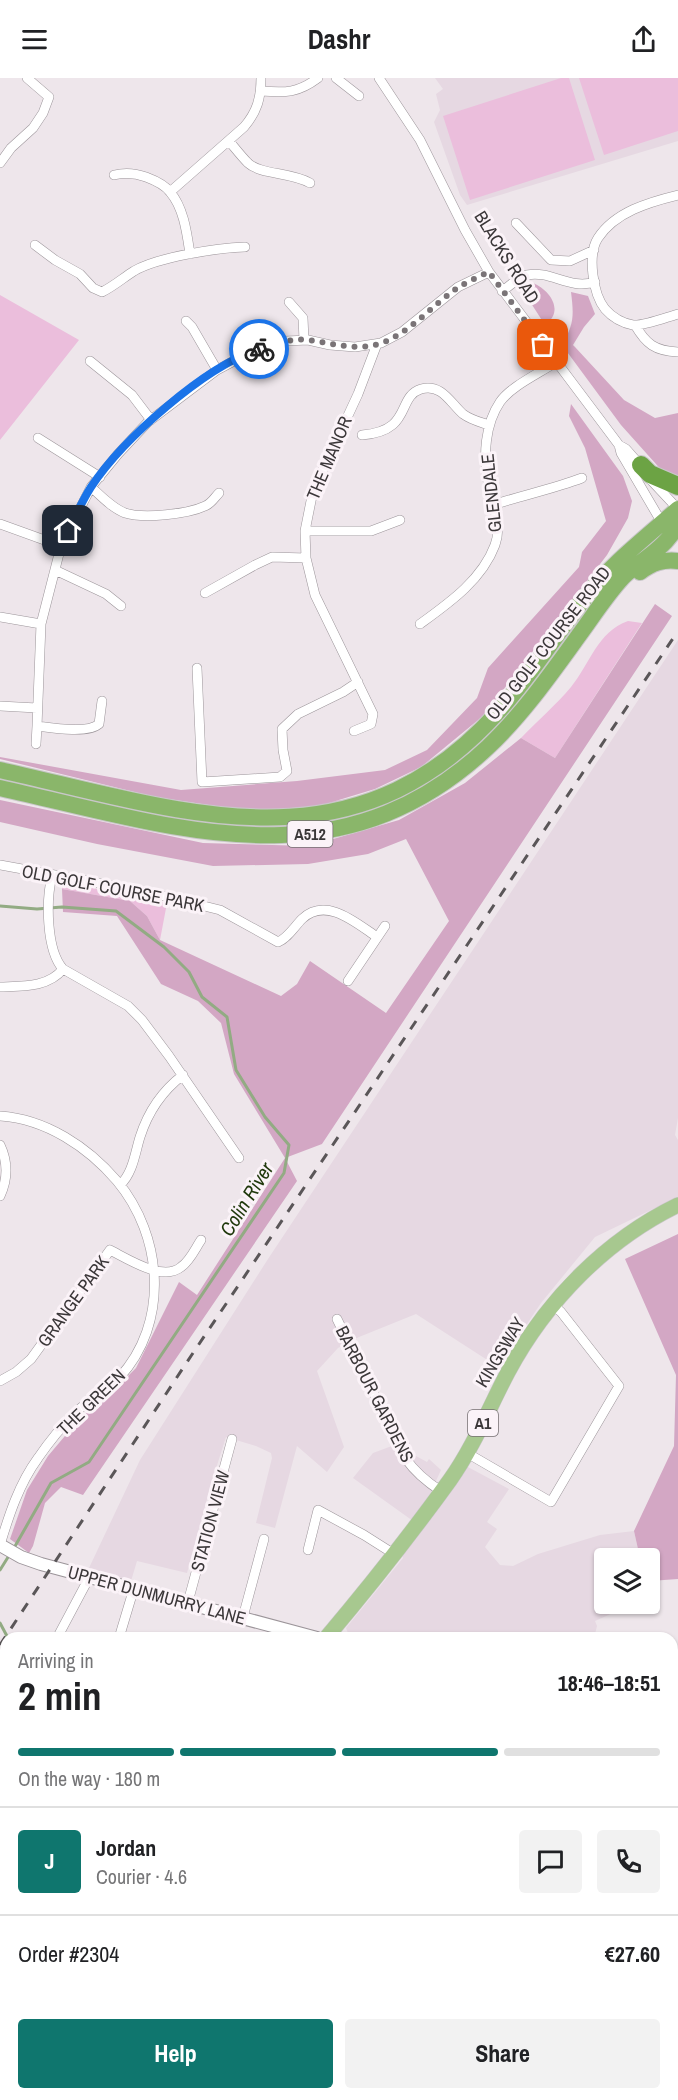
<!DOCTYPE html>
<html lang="en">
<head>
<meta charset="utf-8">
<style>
	:root { --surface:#fff; --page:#f2f2f2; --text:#202124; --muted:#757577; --line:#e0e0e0; --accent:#0f766e }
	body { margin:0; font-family:"Archivo Narrow",sans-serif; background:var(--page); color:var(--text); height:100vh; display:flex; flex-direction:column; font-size:22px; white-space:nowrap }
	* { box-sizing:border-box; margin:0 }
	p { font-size:20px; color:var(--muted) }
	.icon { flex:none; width:33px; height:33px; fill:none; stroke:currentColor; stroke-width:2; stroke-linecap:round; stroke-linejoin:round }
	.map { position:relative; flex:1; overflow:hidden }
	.side { position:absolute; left:0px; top:1554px; width:678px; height:468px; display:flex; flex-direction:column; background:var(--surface); border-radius:18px 18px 0 0; box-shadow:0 2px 4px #0004 }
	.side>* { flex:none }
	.buttons { position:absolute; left:594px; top:1470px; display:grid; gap:12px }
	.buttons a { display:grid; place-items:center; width:66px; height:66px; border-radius:6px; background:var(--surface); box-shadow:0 2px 4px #0004; font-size:30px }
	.pin { position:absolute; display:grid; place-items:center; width:51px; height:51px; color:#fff; margin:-26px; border-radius:12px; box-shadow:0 3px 9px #0006 }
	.courier { position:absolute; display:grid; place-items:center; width:60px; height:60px; margin:-30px; border:4px solid #1a73e8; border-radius:50%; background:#fff; color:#222; box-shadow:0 2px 8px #0007 }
	.overview em { font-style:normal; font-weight:700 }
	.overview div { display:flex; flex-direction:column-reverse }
	.overview { display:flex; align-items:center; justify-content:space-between; height:102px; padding:0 18px }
	h1 { font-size:39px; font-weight:700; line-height:45px }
	.bar { display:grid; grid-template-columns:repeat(4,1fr); gap:9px 6px; align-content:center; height:72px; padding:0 18px }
	.bar i { height:8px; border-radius:4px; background:var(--line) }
	.bar .on { background:var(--accent) }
	.bar p { grid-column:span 4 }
	.line { display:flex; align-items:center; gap:15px; padding:0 18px; border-top:2px solid var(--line) }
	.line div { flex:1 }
	.round { display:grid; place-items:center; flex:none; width:63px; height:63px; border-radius:6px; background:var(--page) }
	.primary-button { display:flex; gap:12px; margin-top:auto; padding:12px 18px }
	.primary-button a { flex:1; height:69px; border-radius:6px; background:var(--accent); color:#fff; font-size:24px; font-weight:700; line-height:69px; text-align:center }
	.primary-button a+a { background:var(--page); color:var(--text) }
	header { display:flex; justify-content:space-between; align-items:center; height:78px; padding:0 18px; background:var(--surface); font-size:27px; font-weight:700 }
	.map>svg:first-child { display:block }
	.built { fill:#e6d8e2 }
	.green { fill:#ebbedc }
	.forest { fill:#d3a7c4 }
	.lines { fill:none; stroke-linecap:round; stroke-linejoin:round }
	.stream { stroke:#92ab83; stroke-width:3 }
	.minor-casing { stroke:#9c959a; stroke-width:10 }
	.tertiary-casing { stroke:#9c959a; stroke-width:14 }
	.primary-casing { stroke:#c8c7c8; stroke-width:16 }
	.trunk-casing { stroke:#c8c7c8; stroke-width:18 }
	.motorway-casing { stroke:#c8c7c8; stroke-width:20 }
	.minor { stroke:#fff; stroke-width:9 }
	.tertiary { stroke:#fff; stroke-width:12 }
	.primary { stroke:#a7c88f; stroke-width:15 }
	.trunk { stroke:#8ab66a; stroke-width:16 }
	.motorway { stroke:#6ca344; stroke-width:18 }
	.rail { stroke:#5a5658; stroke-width:3; stroke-dasharray:10 10; stroke-linecap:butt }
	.done { stroke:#7a7477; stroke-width:6; stroke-dasharray:0 10.8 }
	.route { stroke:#1a73e8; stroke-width:8 }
	.labels { text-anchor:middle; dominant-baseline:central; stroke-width:6; stroke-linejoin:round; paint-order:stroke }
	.shield { fill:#fbf3f8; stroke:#756f72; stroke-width:1.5 }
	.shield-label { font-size:16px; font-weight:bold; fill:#3b3739 }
	.street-label { font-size:18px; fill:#3b3739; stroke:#fbf3f8 }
	.water-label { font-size:20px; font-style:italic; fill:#1f380b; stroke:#fbf3f8 }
</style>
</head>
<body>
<header><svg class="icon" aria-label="menu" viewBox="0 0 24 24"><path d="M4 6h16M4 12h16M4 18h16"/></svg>Dashr<svg class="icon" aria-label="share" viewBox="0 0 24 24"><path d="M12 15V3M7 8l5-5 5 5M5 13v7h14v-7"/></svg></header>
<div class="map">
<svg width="678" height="2022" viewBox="0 0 678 2022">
	<rect width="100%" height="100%" fill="#eee6eb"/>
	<!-- built -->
	<path class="built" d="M435 0H678V63L467 127 460 117 434 44 440 32 436 16 443 11Z
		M678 562V1040L675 1057 678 1062V1119L595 1159 541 1225 513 1267 492 1285 416 1236 359 1259 338 1270 317 1293 344 1369 327 1394 297 1368 275 1450 256 1445 272 1380 271 1375 256 1368 226 1359 212 1403 187 1495 137 1483 131 1503 89 1490 140 1382 268 1181Z
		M408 1362 416 1378 427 1384 429 1381 441 1392 430 1416 413 1443 353 1400 373 1375Z
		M466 1388 509 1411 487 1444 497 1451 485 1469 500 1487 513 1488 538 1476 600 1457 634 1453 640 1480H604V1526H633L595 1543 597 1548 594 1560H350L346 1550 403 1480 402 1477Z
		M4 1570 6 1573V1657L0 1662V1575Z"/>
	<!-- green -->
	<path class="green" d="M561 0H569L595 82 470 122 443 38Z
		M579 0H678V53L604 77Z
		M0 217 79 262 0 362Z
		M645 470 646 473 520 625 482 667 418 713 362 737 304 748 261 751 196 743 154 736 0 702V696L167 732 392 719 532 605 601 513Z
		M628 543 642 545 555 680 521 660C537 643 556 627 571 609 590 586 597 554 628 543Z
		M62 804 167 825 160 862 147 838 130 823 62 811Z
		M678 1739V2022H330L325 2017 314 2016H672V1746Z
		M6 1835V1871L0 1869V1839Z
		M103 2016H281L278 2022H110Z"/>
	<!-- forest -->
	<path class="forest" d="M533 205C550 212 565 233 545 247L527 219 528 209Z
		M571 214 588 218 595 236 584 249 573 267 575 269 624 322 655 340 678 335V402L664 395 621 347 562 267C574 246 574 238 571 214Z
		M571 326 623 398 632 423 628 440 607 477 483 638 421 689 375 711 319 728 249 733 155 719 0 681V679L181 712 297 703 385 692 427 672 477 620 488 590 579 489 582 474 606 443 585 370 569 338Z
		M655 526 672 538 322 1066 285 1080 297 1103 83 1417 61 1409 45 1425 33 1468 29 1475 10 1461 27 1412 48 1378 81 1339 120 1306 136 1290 179 1204 197 1217 285 1080 234 996 221 945 198 923 161 906 117 838 63 834 62 811 130 823 147 838 160 862 281 918 297 906 310 883 386 935 449 843 406 761 368 776 308 786 213 788 97 766 0 744V722L203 765 309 768 399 742 465 705 521 660 555 680Z
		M678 1156V1501L650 1503V1480H640L634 1453 674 1368 676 1297 625 1181Z"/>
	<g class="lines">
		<!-- stream -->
		<path class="stream" d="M0 828 37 831 62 829 116 833 164 869 189 894 202 919 227 939 236 992 265 1039 289 1067 284 1095 89 1384 51 1405 14 1470
			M0 1492 10 1476
			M0 1545 8 1560
			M0 1667 6 1662
			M0 1833 6 1836
			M141 2016 147 2022
			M353 2016 357 2022
			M258 2022 261 2016"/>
		<!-- minor casing -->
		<g class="minor-casing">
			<path id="minor" d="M336 0 359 18
				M379 0 420 62 465 152 489 194 619 367 621 375 662 445
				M261 13C286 15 298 15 318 0
				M229 63C235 70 241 78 248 85 261 97 291 94 310 105
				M0 85 11 70 33 50 43 35 49 19 27 0
				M114 97C126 94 135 95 146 99 154 102 165 107 170 114 184 130 187 156 190 176
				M170 114 244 49C257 34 261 20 261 0
				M678 117C649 124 615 134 598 160 587 177 593 216 605 231 612 239 622 245 633 247 644 248 667 239 678 236
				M516 145 551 182 570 183 594 172
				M35 167 55 182 80 196 93 210 102 214C114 208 123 200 134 193 158 179 217 170 245 169
				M502 213C510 208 518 199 527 197 551 192 569 212 595 204
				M289 224 303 240 304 262
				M186 243 192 249 217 292
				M635 247C646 266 655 273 678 274
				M90 283 132 317 151 342
				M362 357C413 353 396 319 421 311 442 305 451 326 463 336 471 342 480 344 489 347
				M38 360 100 399
				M619 367 626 371 641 388
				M649 400 678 431
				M91 409C101 418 112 430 125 435 144 441 188 436 205 428 211 426 215 419 219 415
				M493 427C523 417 553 411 582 400
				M0 446 61 468
				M305 453H371L400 442
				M55 492 106 516 121 528
				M205 515 255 487 272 479 306 480
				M0 539 41 546
				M420 546C449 525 482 502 495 467 503 446 491 425 488 404 483 378 485 346 500 324 511 308 540 295 556 284
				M197 590 202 704 280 699 287 693 283 672 282 651 298 636 343 614 358 604
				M102 623 99 646C88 656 52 650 37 648L41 546 61 468 91 409 118 376 148 344 217 292 249 275 286 263 308 262 330 267 355 269 381 265 402 254 458 209 489 194
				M0 628 37 630
				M354 653 371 646 373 636 315 517 306 480 305 453 313 413 358 316 377 266
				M36 666 37 648
				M0 787 148 814 220 832 278 864C288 860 294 849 302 841 326 818 356 845 377 859
				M52 798C46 822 46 872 63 891L128 928 142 942 169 978 239 1080
				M348 903 385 848
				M0 909C21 908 48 910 63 891
				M0 1038C46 1041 88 1069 117 1103 163 1158 170 1245 119 1300 106 1313 89 1322 76 1334 62 1348 49 1364 38 1380 19 1406 9 1437 0 1467
				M0 1067C8 1084 8 1101 0 1118
				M120 1107C133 1095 135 1075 140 1059 148 1034 162 1013 183 997
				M337 1241C349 1266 362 1290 374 1316 395 1358 397 1385 441 1413
				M0 1303 16 1294 31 1281 110 1172C128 1181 163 1204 181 1189 190 1183 195 1171 201 1162
				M467 1375 551 1424 619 1308 561 1234 553 1227
				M308 1472 318 1432 364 1457 394 1476
				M188 1524 232 1361
				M243 1539 264 1461
				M57 1560 90 1498
				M119 1560 134 1510
				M676 1679C672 1692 670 1703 678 1715
				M0 2004 6 2003
				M53 2016 57 2022"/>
		</g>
		<!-- tertiary casing -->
		<g class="tertiary-casing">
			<path id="tertiary" d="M0 1467 21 1479 41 1486 317 1560
				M672 1677 678 1679"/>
		</g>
		<!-- primary casing -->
		<g class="primary-casing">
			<path id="primary" d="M326 1560C369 1509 411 1456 450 1402 474 1368 489 1330 508 1294 546 1223 606 1162 678 1127
				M0 1780 6 1776"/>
		</g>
		<!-- trunk casing -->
		<g class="trunk-casing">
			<path id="trunk" d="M640 494C652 485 663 481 678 483
				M0 692C184 733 351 797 498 634 530 599 554 559 583 522 610 487 645 460 678 431
				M0 710C176 749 338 810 488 669 524 635 553 593 582 553 595 535 608 515 623 499 637 485 659 474 671 457 675 451 676 439 678 431"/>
		</g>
		<!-- motorway casing -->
		<g class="motorway-casing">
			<path id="motorway" d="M641 387 650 396 678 408"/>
		</g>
		<!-- minor -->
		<use href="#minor" class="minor"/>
		<!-- tertiary -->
		<use href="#tertiary" class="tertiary"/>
		<!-- primary -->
		<use href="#primary" class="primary"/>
		<!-- trunk -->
		<use href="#trunk" class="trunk"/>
		<!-- motorway -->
		<use href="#motorway" class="motorway"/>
		<!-- rail -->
		<path class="rail" d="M0 1567 191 1278 678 553"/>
	</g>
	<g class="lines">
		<!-- done -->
		<path class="done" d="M259 271C275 266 292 260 309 262 333 265 356 274 382 265 410 254 432 228 456 211 466 204 478 199 489 194L543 267"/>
		<!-- route -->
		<path class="route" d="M68 453C75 439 82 423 91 409 123 361 204 289 259 271"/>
	</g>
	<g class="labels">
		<!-- shield labels -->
		<g class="shield">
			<rect x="287.5" y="743" width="45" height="26" rx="4.5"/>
			<rect x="468" y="1332" width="30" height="26" rx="4.5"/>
		</g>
		<g class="shield-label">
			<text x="310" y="756">A512</text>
			<text x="483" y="1345">A1</text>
		</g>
		<!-- street labels -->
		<g class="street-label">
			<text transform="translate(507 179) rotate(58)">BLACKS ROAD</text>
			<text transform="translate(329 380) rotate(-67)">THE MANOR</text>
			<text transform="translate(491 415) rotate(-96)">GLENDALE</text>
			<text transform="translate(548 565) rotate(-52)">OLD GOLF COURSE ROAD</text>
			<text transform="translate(113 810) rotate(11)">OLD GOLF COURSE PARK</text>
			<text transform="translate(73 1223) rotate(-54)">GRANGE PARK</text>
			<text transform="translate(500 1274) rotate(-59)">KINGSWAY</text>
			<text transform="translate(375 1316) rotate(63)">BARBOUR GARDENS</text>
			<text transform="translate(91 1324) rotate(-44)">THE GREEN</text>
			<text transform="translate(210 1443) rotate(-75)">STATION VIEW</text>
			<text transform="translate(157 1517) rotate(15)">UPPER DUNMURRY LANE</text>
		</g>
		<!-- water labels -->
		<g class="water-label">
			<text transform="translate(246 1121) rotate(-58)">Colin River</text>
		</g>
	</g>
</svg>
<div class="buttons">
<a><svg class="icon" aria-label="layers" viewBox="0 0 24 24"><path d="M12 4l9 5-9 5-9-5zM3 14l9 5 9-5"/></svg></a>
</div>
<div class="pin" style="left:543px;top:267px;background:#ea580c"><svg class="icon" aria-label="bag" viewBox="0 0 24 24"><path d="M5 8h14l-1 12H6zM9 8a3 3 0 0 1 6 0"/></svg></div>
<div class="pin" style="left:68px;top:453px;background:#1f2937"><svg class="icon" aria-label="home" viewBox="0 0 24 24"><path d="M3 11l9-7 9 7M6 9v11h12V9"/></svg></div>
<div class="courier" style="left:259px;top:271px"><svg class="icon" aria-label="bike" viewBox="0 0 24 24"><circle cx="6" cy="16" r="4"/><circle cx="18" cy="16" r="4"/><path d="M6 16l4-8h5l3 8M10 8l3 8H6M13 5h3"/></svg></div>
<section class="side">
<div class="overview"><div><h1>2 min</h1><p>Arriving in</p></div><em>18:46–18:51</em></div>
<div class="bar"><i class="on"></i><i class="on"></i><i class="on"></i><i></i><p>On the way · 180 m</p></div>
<div class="line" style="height:108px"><b class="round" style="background:var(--accent);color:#fff">J</b><div><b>Jordan</b><p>Courier · 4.6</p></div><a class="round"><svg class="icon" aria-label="chat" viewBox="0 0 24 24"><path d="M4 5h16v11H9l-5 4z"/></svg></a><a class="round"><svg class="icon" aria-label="phone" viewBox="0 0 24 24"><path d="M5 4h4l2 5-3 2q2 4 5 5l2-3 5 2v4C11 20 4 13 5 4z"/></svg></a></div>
<div class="line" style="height:78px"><div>Order #2304</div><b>€27.60</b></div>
<div class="primary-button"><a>Help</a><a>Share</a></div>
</section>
</div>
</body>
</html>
